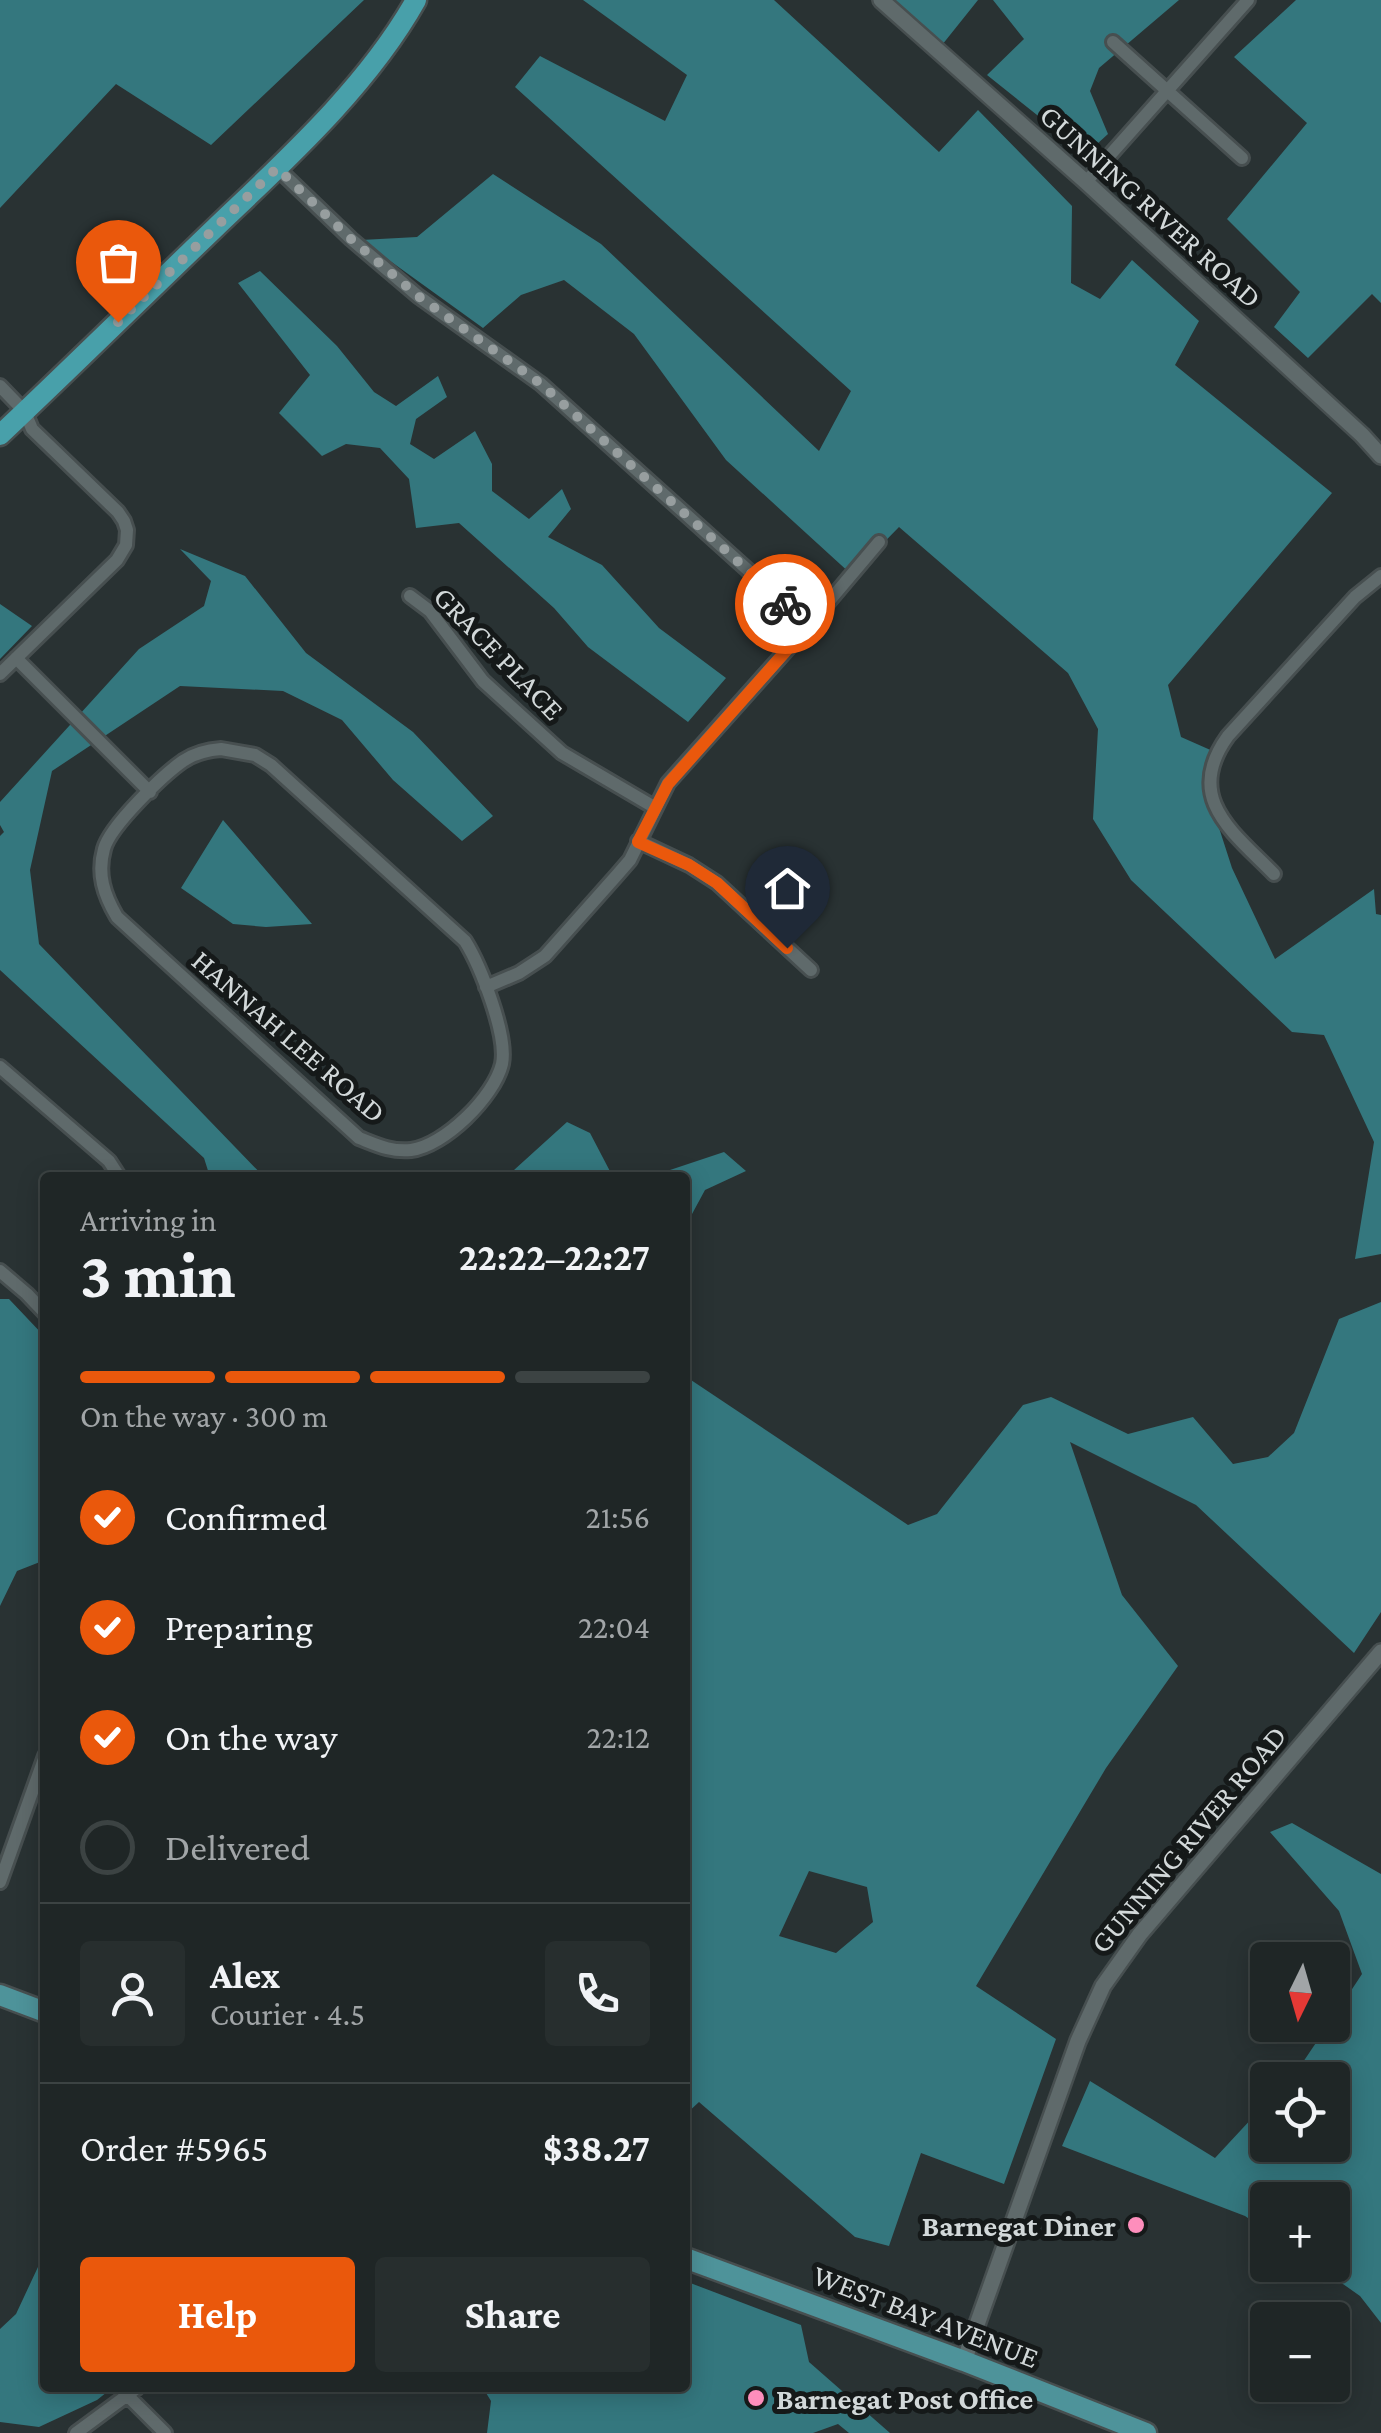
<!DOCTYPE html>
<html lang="en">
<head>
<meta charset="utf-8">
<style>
	:root { --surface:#1f2626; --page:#272e2e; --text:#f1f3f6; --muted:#a1a5a7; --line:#3c4343; --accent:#ea580c }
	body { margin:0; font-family:"Crimson Pro",serif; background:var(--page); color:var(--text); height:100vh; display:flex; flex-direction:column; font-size:38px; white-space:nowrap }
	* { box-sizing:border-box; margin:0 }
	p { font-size:32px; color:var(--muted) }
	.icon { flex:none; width:55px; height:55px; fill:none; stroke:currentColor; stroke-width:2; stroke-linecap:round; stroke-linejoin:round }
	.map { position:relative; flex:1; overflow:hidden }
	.panel { position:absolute; left:40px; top:1172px; width:650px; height:1220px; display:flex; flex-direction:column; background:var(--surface); border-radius:10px; box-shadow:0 5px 25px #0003,0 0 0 2px var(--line) }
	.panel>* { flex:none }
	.needle { width:65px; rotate:185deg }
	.buttons { position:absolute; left:1250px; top:1942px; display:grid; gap:20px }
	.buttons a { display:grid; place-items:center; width:100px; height:100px; border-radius:10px; background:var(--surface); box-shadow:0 5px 25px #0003,0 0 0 2px var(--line); font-size:50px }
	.pin { position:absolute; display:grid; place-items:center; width:85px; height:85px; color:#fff; margin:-102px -42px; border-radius:50% 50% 50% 0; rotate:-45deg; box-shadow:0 0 10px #0007 }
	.pin .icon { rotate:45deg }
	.courier { position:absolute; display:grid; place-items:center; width:100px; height:100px; margin:-50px; border:8px solid #ea580c; border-radius:50%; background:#fff; color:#222; box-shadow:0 2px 12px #0007 }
	.summary em { font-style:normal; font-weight:700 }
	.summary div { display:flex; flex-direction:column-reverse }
	.summary { display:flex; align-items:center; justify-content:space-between; height:170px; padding:0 40px }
	h1 { font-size:65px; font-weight:700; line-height:75px }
	.bar { display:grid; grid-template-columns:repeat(4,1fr); gap:15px 10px; align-content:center; height:120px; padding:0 40px }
	.bar i { height:12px; border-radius:8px; background:var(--line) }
	.bar .active { background:var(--accent) }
	.bar p { grid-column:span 4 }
	.line { display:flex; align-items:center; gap:25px; padding:0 40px; border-top:2px solid var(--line) }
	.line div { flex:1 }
	.round { display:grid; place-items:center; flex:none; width:105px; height:105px; border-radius:10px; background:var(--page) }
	ol { padding:0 40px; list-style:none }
	li { display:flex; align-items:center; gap:30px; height:110px }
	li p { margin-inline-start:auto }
	li .icon { padding:10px; border-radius:50%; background:var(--accent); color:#fff; stroke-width:4 }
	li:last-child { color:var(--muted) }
	li i { width:55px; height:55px; border:5px solid var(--line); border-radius:50% }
	.button { display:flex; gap:20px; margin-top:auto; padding:20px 40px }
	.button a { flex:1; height:115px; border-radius:10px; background:var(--accent); color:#fff; font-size:40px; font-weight:700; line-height:115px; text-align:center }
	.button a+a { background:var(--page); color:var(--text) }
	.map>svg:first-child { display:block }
	.forest { fill:#34777e; fill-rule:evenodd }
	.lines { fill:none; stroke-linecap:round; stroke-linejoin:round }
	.minor-casing { stroke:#474f50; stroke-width:18 }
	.tertiary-casing { stroke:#474f50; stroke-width:20 }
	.primary-casing { stroke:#474f50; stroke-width:25 }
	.trunk-casing { stroke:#474f50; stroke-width:25 }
	.minor { stroke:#5f6a6b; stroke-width:12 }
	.tertiary { stroke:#5f6a6b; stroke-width:15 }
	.primary { stroke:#4e939a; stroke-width:20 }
	.trunk { stroke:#48a0aa; stroke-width:20 }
	.done { stroke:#979e9f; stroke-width:10; stroke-dasharray:0 18 }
	.route { stroke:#ea580c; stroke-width:12 }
	.poi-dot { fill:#fe8ebc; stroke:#151919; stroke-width:4 }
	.labels { text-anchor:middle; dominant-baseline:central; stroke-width:10; stroke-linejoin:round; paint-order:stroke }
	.street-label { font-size:30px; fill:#d2d8d9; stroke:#151919 }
	.poi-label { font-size:30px; font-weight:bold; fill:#d2d8d9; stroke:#151919; text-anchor:end }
</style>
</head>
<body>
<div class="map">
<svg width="1381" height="2433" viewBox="0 0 1381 2433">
	<rect width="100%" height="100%" fill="#293233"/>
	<!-- forest -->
	<path class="forest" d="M0 0H364L211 145 116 84 0 208Z
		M583 0H774L939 152 978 110 1072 206 1071 283 1100 299 1132 260 1199 321 1175 365 1332 493 1168 685 1181 737 1215 752 1211 803 1232 868 1275 959 1374 889 1376 914 1381 915V1254L1355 1259 1374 1142 1324 1035 1292 1032 1131 880 1093 819 1098 729 1068 673 899 527 852 575 726 460 634 334 564 280 521 295 483 328 361 240 417 237 493 174 601 244 819 451 851 391 515 87 540 56 665 121 687 75Z
		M892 0H978L942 45Z
		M993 0H1179L1099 68 1090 91 1108 134 1086 154 987 75 1024 39Z
		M1296 0H1381V303L1372 294 1308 358 1274 327 1300 292 1227 219 1307 123 1234 57Z
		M260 271 337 346 374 392 396 406 438 376 447 397 416 419 410 444 434 459 475 431 492 464V491L529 519 562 489 571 509 548 537 602 565 659 628 726 678 688 722 588 647 554 608 459 523 416 528 409 479 380 448 346 444 322 456 279 413 310 375 238 283Z
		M180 549 245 576 306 653 413 732 493 816 462 841 393 780 342 720 283 691 180 686 52 771 30 870 39 944 265 1178 210 1177 204 1158 0 970V836L4 832 0 825V802L139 649 204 606 211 581Z
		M0 604 32 626 0 659Z
		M223 820 312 924 266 927 233 924 181 888Z
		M567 1122 590 1133 613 1177H519L514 1170Z
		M724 1152 746 1171 705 1190 685 1227V1178L654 1177 658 1174Z
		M0 1299H9L45 1337V1560L17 1571 0 1606Z
		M1381 1302V1612L1354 1653 1196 1505 1070 1442 1122 1595 1178 1666 1106 1768 976 1986 1056 2039 1004 2184 921 2153 889 2246 855 2237 699 2102 685 2115V1805L690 1800 685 1789V1376L908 1525 937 1514 1023 1405 1051 1397 1128 1434 1193 1417 1233 1464 1268 1457 1294 1433 1339 1319ZM809 1871 867 1887 873 1922 836 1953 779 1936Z
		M1292 1823 1381 1874V2323L1360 2296 1316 2265H1332V2200H1268L1267 2231 1245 2216 1062 2146 1090 2081 1215 2158 1267 2102 1268 2145H1332V2080H1287L1299 2068 1328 2025H1332L1333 2018 1362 1974 1339 1911 1270 1832Z
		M45 2252V2388H112L97 2400 39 2427 0 2422V2329L16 2314Z
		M685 2281 801 2325 809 2362 890 2433H849L838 2424 813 2433H487L491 2401 483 2388H685Z"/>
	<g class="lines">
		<!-- minor casing -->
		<g class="minor-casing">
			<path id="minor" d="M1113 42 1242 158
				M277 168 351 239 418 296 541 384 809 625
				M1086 182 1248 0
				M0 386 25 412 32 429 118 512 124 521 127 530 126 545 117 560 0 674
				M410 596 430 611 483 681 562 753 654 807
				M16 658 150 792
				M221 749 255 755 271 765 465 941C480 965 508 1035 502 1064 494 1097 444 1146 411 1150 391 1152 377 1145 359 1138L117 917C104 895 97 874 104 849 110 826 163 775 183 761 195 753 207 750 221 749Z
				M638 841 689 865 717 883 811 970
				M1274 874C1233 832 1183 798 1228 736L1355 597 1381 576
				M486 987 519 973 545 956 617 875 630 860 668 783 809 625 879 542
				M0 1067 109 1161 120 1178
				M0 1271 27 1294 45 1313
				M0 1882 45 1756
				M127 2395 165 2433
				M76 2433 137 2388"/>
		</g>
		<!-- tertiary casing -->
		<g class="tertiary-casing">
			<path id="tertiary" d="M881 0 1086 182 1362 435 1381 456
				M964 2361 1078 2041 1103 1986 1140 1934 1381 1652"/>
		</g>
		<!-- primary casing -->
		<g class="primary-casing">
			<path id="primary" d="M0 1995 45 2012
				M685 2258 964 2361 1146 2433"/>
		</g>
		<!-- trunk casing -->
		<g class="trunk-casing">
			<path id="trunk" d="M0 435C72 367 143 297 215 228 286 160 367 87 416 0"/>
		</g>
		<!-- minor -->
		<use href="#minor" class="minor"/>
		<!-- tertiary -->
		<use href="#tertiary" class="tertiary"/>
		<!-- primary -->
		<use href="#primary" class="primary"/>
		<!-- trunk -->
		<use href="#trunk" class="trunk"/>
	</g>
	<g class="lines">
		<!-- done -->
		<path class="done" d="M118 322 277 168 351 239 418 296 541 384 785 604"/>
		<!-- route -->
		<path class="route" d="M785 604 809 625 668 784 638 842 689 865 717 883 787 948"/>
	</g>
	<!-- markers -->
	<g class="poi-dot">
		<circle cx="1136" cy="2225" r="10"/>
		<circle cx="756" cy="2398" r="10"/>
	</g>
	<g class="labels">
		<!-- street labels -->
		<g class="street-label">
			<text transform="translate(1151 206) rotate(42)">GUNNING RIVER ROAD</text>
			<text transform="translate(499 653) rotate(46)">GRACE PLACE</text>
			<text transform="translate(289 1036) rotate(41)">HANNAH LEE ROAD</text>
			<text transform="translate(1188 1839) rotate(-50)">GUNNING RIVER ROAD</text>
			<text transform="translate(926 2316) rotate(21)">WEST BAY AVENUE</text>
		</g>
		<!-- poi labels -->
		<g class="poi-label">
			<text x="1116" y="2225">Barnegat Diner</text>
			<text x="776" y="2398" text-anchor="start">Barnegat Post Office</text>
		</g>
	</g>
</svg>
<div class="buttons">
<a><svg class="needle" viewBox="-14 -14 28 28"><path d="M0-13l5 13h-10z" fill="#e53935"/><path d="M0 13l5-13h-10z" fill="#a1a5a7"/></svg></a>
<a><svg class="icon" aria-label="locate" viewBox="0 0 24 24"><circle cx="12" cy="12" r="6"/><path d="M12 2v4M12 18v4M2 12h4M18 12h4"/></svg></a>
<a>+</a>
<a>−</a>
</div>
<div class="pin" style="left:118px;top:322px;background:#ea580c"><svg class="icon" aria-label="bag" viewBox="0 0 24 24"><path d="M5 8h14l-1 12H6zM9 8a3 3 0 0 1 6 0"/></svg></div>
<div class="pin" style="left:787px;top:948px;background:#1f2937"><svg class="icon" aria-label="home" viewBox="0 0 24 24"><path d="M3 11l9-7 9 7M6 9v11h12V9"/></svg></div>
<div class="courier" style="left:785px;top:604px"><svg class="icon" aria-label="bike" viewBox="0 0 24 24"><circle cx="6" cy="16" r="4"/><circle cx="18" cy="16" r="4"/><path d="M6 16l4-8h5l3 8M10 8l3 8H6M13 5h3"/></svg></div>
<section class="panel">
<div class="summary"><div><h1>3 min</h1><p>Arriving in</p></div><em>22:22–22:27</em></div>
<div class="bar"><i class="active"></i><i class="active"></i><i class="active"></i><i></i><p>On the way · 300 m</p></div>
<ol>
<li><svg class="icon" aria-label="check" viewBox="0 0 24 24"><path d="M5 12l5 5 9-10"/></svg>Confirmed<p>21:56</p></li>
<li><svg class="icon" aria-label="check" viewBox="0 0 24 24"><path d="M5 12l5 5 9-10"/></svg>Preparing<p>22:04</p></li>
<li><svg class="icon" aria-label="check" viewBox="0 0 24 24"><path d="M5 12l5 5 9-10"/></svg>On the way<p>22:12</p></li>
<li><i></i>Delivered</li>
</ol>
<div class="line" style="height:180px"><a class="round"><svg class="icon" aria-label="person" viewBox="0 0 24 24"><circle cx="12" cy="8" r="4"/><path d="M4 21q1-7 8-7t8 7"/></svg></a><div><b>Alex</b><p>Courier · 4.5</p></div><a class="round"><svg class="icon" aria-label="phone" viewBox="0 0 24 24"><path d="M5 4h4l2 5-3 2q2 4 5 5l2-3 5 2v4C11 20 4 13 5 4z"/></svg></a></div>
<div class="line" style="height:130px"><div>Order #5965</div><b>$38.27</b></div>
<div class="button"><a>Help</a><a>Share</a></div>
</section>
</div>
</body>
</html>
